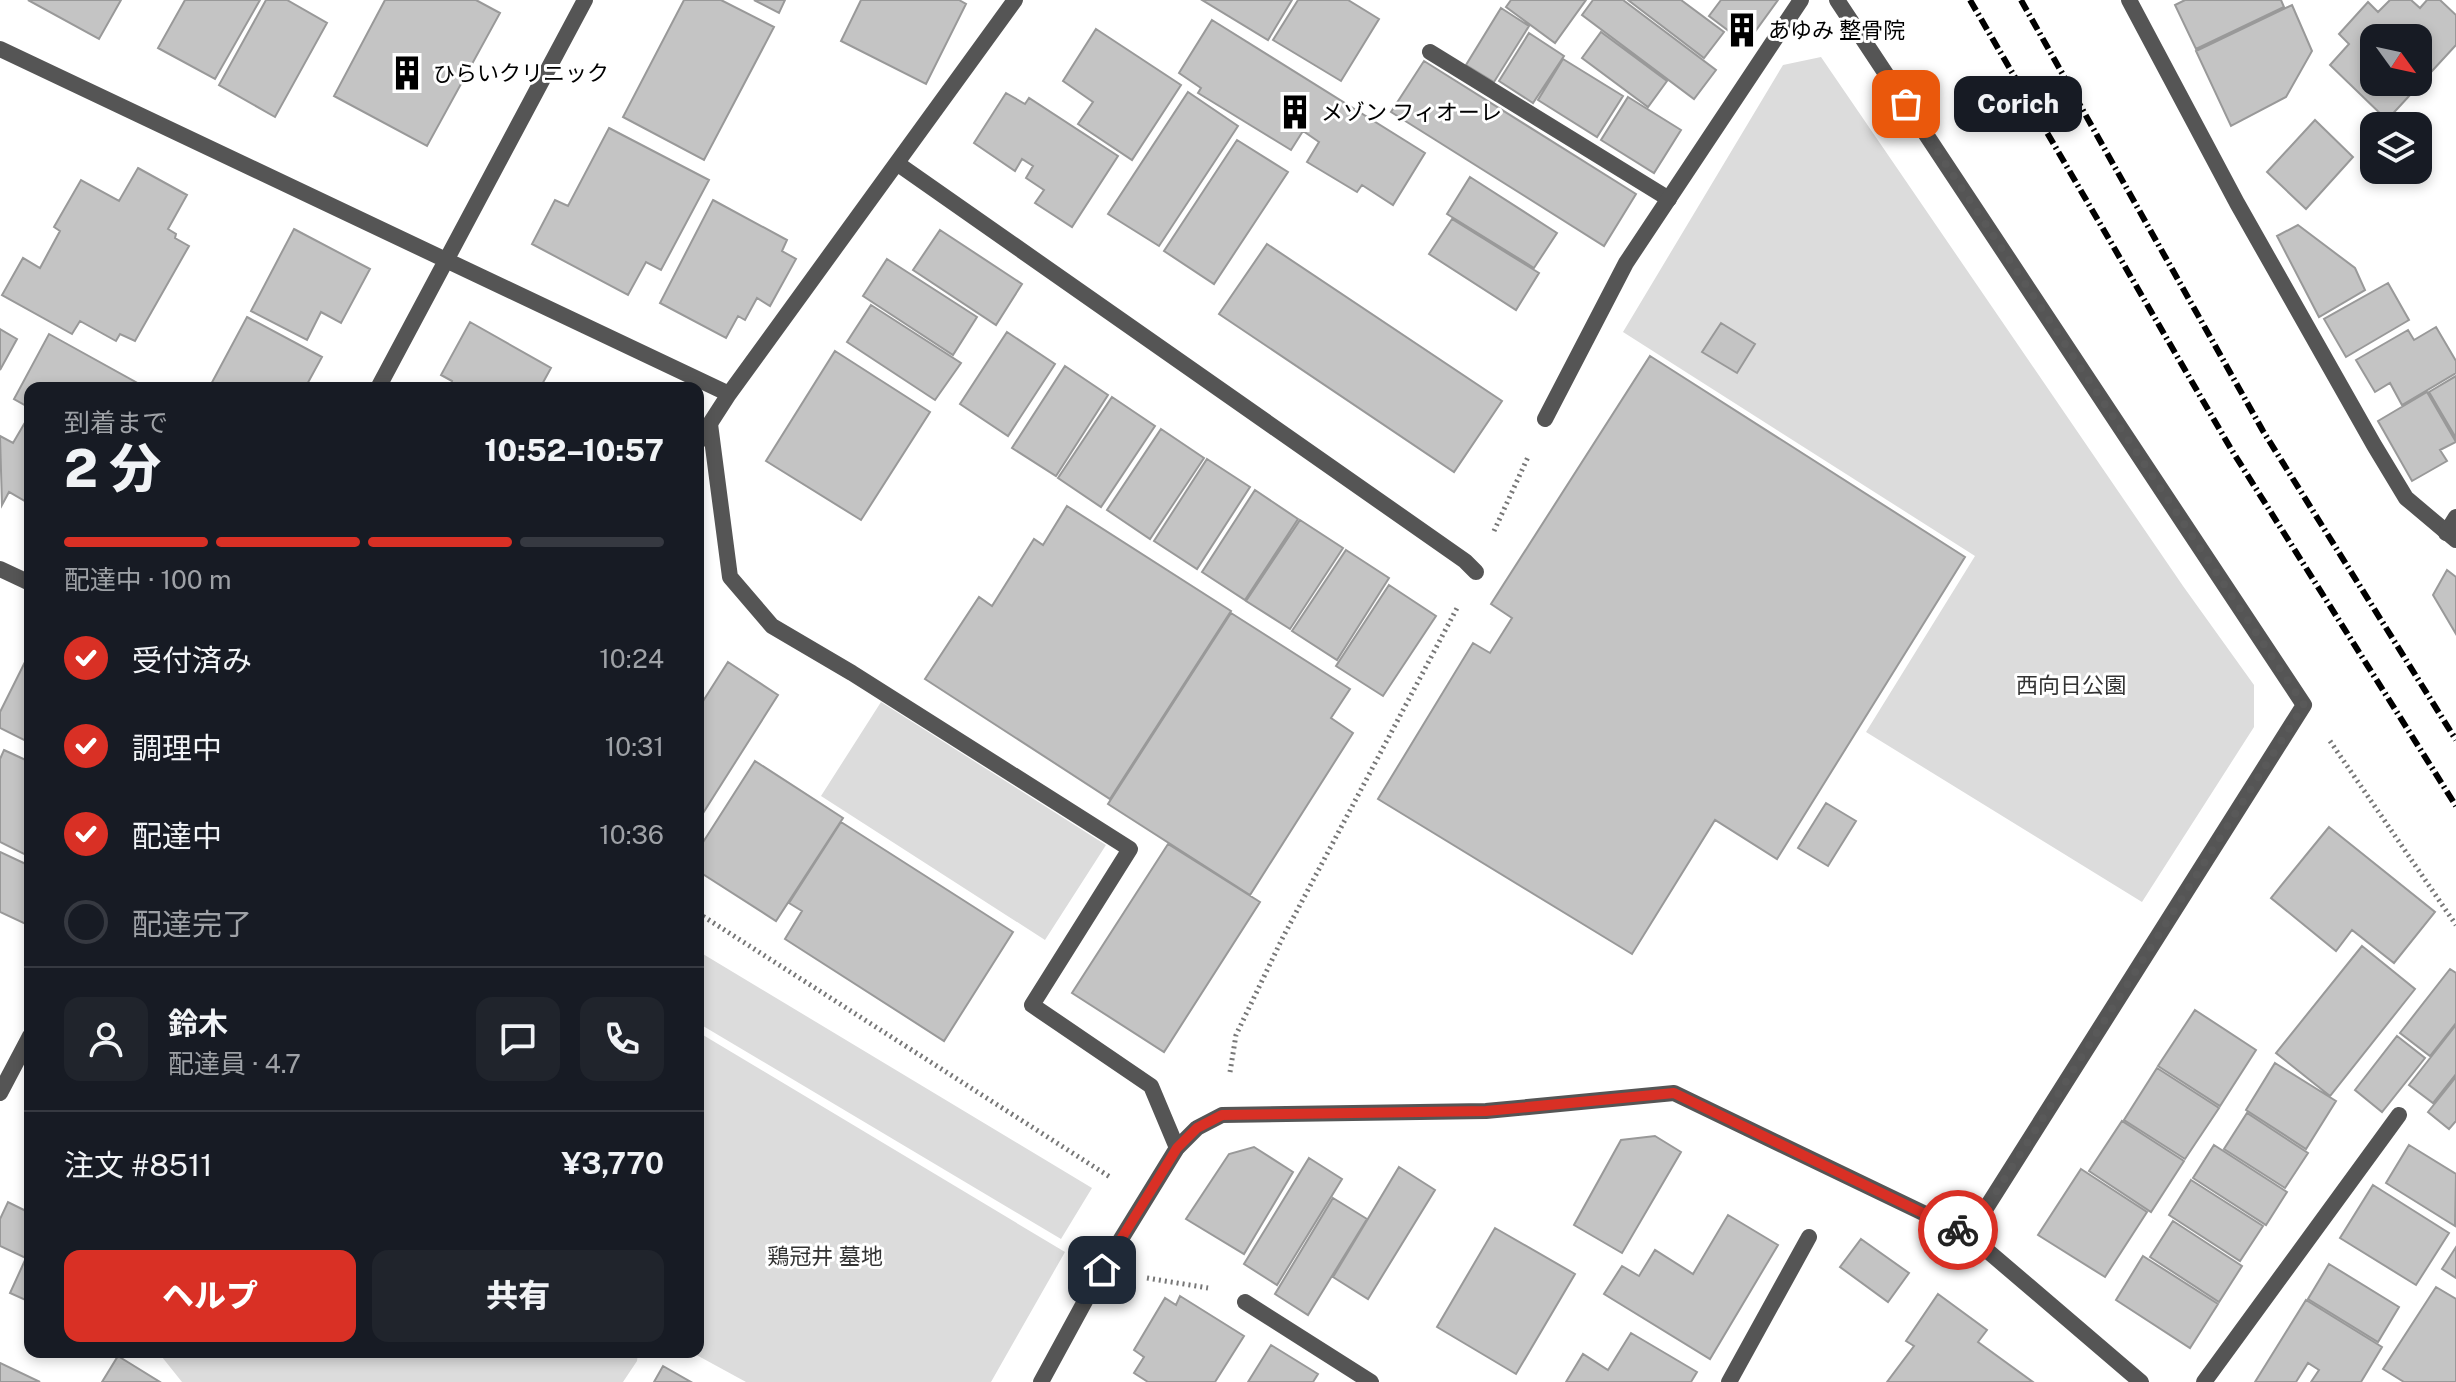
<!DOCTYPE html>
<html lang="ja">
<head>
<meta charset="utf-8">
<style>
	:root { --surface:#171b24; --page:#20242c; --text:#f1f3f6; --muted:#9ea1a6; --line:#363941; --accent:#d93025 }
	body { margin:0; font-family:"Public Sans","Noto Sans JP",sans-serif; background:var(--page); color:var(--text); height:100vh; display:flex; flex-direction:column; font-size:30px; white-space:nowrap }
	* { box-sizing:border-box; margin:0 }
	p { font-size:26px; color:var(--muted) }
	.icon { flex:none; width:44px; height:44px; fill:none; stroke:currentColor; stroke-width:2; stroke-linecap:round; stroke-linejoin:round }
	.map { position:relative; flex:1; overflow:hidden }
	.drawer { position:absolute; left:24px; top:382px; width:680px; height:976px; display:flex; flex-direction:column; background:var(--surface); border-radius:16px; box-shadow:0 4px 12px #0003 }
	.drawer>* { flex:none }
	.needle { width:52px; rotate:123deg }
	.tools { position:absolute; left:2360px; top:24px; display:grid; gap:16px }
	.tools a { display:grid; place-items:center; width:72px; height:72px; border-radius:16px; background:var(--surface); box-shadow:0 4px 12px #0003; font-size:40px }
	.pin { position:absolute; display:grid; place-items:center; width:68px; height:68px; color:#fff; margin:-34px; border-radius:16px; box-shadow:0 4px 12px #0006 }
	.courier { position:absolute; display:grid; place-items:center; width:80px; height:80px; margin:-40px; border:6px solid #d93025; border-radius:50%; background:#fff; color:#222; box-shadow:0 2px 10px #0007 }
	.bubble { position:absolute; height:56px; border-radius:16px; background:var(--surface); box-shadow:0 4px 12px #0003; font-size:26px; font-weight:800; line-height:56px; text-align:center }
	.overview em { font-style:normal; font-weight:800 }
	.overview div { display:flex; flex-direction:column-reverse }
	.overview { display:flex; align-items:center; justify-content:space-between; height:136px; padding:0 40px }
	h1 { font-size:52px; font-weight:800; line-height:60px }
	.bar { display:grid; grid-template-columns:repeat(4,1fr); gap:12px 8px; align-content:center; height:96px; padding:0 40px }
	.bar i { height:10px; border-radius:6px; background:var(--line) }
	.bar .active { background:var(--accent) }
	.bar p { grid-column:span 4 }
	.line { display:flex; align-items:center; gap:20px; padding:0 40px; border-top:2px solid var(--line) }
	.line div { flex:1 }
	.round { display:grid; place-items:center; flex:none; width:84px; height:84px; border-radius:16px; background:var(--page) }
	ol { padding:0 40px; list-style:none }
	li { display:flex; align-items:center; gap:24px; height:88px }
	li p { margin-inline-start:auto }
	li .icon { padding:8px; border-radius:50%; background:var(--accent); color:#fff; stroke-width:4 }
	li:last-child { color:var(--muted) }
	li i { width:44px; height:44px; border:4px solid var(--line); border-radius:50% }
	.primary-button { display:flex; gap:16px; margin-top:auto; padding:16px 40px }
	.primary-button a { flex:1; height:92px; border-radius:16px; background:var(--accent); color:#fff; font-size:32px; font-weight:800; line-height:92px; text-align:center }
	.primary-button a+a { background:var(--page); color:var(--text) }
	.map>svg:first-child { display:block }
	.green { fill:#dcdcdc }
	.building { fill:#c4c4c4; stroke:#999; stroke-width:2; fill-rule:evenodd }
	.lines { fill:none; stroke-linecap:round; stroke-linejoin:round }
	.path { stroke:#777; stroke-width:5; stroke-dasharray:2 4; stroke-linecap:butt }
	.lane { stroke:#555; stroke-width:16 }
	.street { stroke:#555; stroke-width:16 }
	.rail { stroke:#000; stroke-width:6; stroke-dasharray:12 4 2 4; stroke-linecap:butt }
	.done { stroke:#595959; stroke-width:8; stroke-dasharray:0 14.4 }
	.route { stroke:#d93025; stroke-width:10 }
	.labels { text-anchor:middle; dominant-baseline:central; stroke-width:6; stroke-linejoin:round; paint-order:stroke }
	.poi-label { font-size:22px; fill:#000; stroke:#fff; text-anchor:start }
	.park-label { font-size:22px; fill:#333; stroke:#fff }
</style>
</head>
<body>
<div class="map">
<svg width="2456" height="1382" viewBox="0 0 2456 1382">
	<rect width="100%" height="100%" fill="#fff"/>
	<!-- green -->
	<path class="green" d="M1821 57 2183 586 2254 685V727L2142 902 1866 732 1975 556 1623 332 1783 65Z
		M881 702 1106 845 1045 940 821 796Z
		M698 951 1092 1188 1061 1239 698 1023Z
		M698 1032 1065 1252 991 1382H746L691 1352H698Z
		M158 1352H638L637 1361 623 1382H182Z"/>
	<!-- building -->
	<path class="building" d="M28 0H121L99 39Z
		M185 0H260L215 79 158 48Z
		M266 0H287L327 23 275 117 219 85Z
		M385 0H476L500 13 427 146 334 96Z
		M684 0H721L774 27 704 160 623 117Z
		M754 0H785L779 13Z
		M861 0H959L966 4 926 84 841 41Z
		M1202 0H1292L1268 40Z
		M1298 0H1348L1379 19 1341 81 1273 40Z
		M1511 0H1586L1555 43 1506 7Z
		M1593 0H1623L1716 70 1694 99 1582 15Z
		M1628 0H1681L1724 32 1704 58Z
		M1721 0H1778L1746 44 1709 16Z
		M2185 0H2281L2284 7 2196 49 2175 5Z
		M2390 0H2411L2420 8 2427 0H2440L2456 15V45L2387 120 2330 65 2349 44 2339 34 2368 2 2378 12ZM2374 38H2418V82H2374Z
		M2292 5 2312 51 2286 97 2231 126 2196 51Z
		M1501 8 1529 26 1494 82 1466 65Z
		M1212 20 1425 153 1393 205 1362 185 1357 192 1307 162 1319 142 1303 131 1291 150 1198 93 1201 88 1179 73Z
		M1096 29 1181 85 1132 160 1078 124 1093 102 1063 81Z
		M1601 32 1667 81 1648 107 1582 58Z
		M1529 33 1564 56 1533 103 1499 81Z
		M1563 59 1623 96 1597 137 1538 100Z
		M1424 61 1636 194 1604 246 1391 112Z
		M1188 92 1238 126 1159 246 1108 214Z
		M1006 93 1025 104 1029 98 1118 156 1072 227 1035 203 1044 190 1026 178 1033 166 1022 159 1015 171 974 143Z
		M1628 97 1681 130 1654 173 1601 140Z
		M2315 120 2353 157 2306 209 2267 172Z
		M609 128 709 180 661 270 646 262 628 295 532 244 555 200 568 206Z
		M1237 140 1288 172 1214 284 1164 251Z
		M138 168 187 195 168 229 176 234 175 238 189 246 135 341 120 334 116 341 80 321 72 334 2 295 23 258 40 268 60 231 54 227 81 180 119 201Z
		M1470 177 1557 233 1534 268 1447 214Z
		M713 200 787 240 782 251 796 259 770 306 757 298 745 320 738 316 726 338 660 303Z
		M1452 219 1539 273 1516 310 1429 254Z
		M2298 225 2355 268 2365 290 2319 317 2277 236Z
		M294 229 370 269 341 323 321 312 307 340 251 311Z
		M940 230 1022 284 996 325 913 270Z
		M1267 244 1502 401 1454 472 1219 314Z
		M887 259 977 317 953 355 863 296Z
		M2388 283 2409 320 2346 357 2324 319Z
		M871 305 961 363 935 400 847 342Z
		M247 317 322 357 305 388H209Z
		M470 322 551 368 540 388H449L452 381 441 375Z
		M1721 323 1755 344 1737 373 1702 352Z
		M2436 327 2456 361V373L2402 405 2390 383 2375 392 2356 360 2408 330 2414 340Z
		M0 329 17 339 0 370Z
		M1007 332 1055 364 1008 436 960 404Z
		M49 334 141 385 140 388H30V408L14 399Z
		M835 351 930 412 861 520 766 461Z
		M1650 356 1965 557 1777 859 1715 820 1632 954 1378 799 1473 643 1490 653 1512 618 1491 604Z
		M1065 366 1108 395 1056 476 1012 448Z
		M2456 376V438L2429 392Z
		M2427 392 2456 442 2440 450 2447 461 2412 481 2378 421Z
		M1112 397 1155 426 1101 507 1058 478Z
		M30 414V504L9 492 2 505 0 436 13 443Z
		M1161 429 1204 458 1150 539 1107 510Z
		M1207 459 1250 487 1197 569 1154 541Z
		M1255 490 1298 519 1245 600 1202 572Z
		M1067 506 1231 611 1110 799 925 679 979 597 992 606 1034 539 1043 545Z
		M1300 520 1343 548 1290 629 1246 601Z
		M1346 550 1389 578 1337 660 1292 631Z
		M2447 570 2456 577V634L2433 595Z
		M1389 585 1436 616 1383 696 1336 666Z
		M1231 613 1350 689 1331 718 1353 733 1250 895 1108 804Z
		M30 652V743L0 728V712Z
		M728 662 778 695 698 821V709Z
		M4 750 30 762V857L0 842V759Z
		M755 761 843 818 776 921 698 871V850Z
		M1826 803 1856 821 1828 866 1798 848Z
		M841 822 1013 932 944 1041 785 939 802 911 789 903Z
		M2329 827 2435 912 2394 963 2352 930 2336 951 2271 898Z
		M1168 844 1260 902 1164 1052 1072 993Z
		M0 852 30 866V926L0 912Z
		M2362 946 2415 989 2330 1096 2276 1053Z
		M2450 969 2456 973V1023L2430 1056 2400 1033Z
		M2195 1010 2256 1050 2220 1106 2158 1066Z
		M2456 1025V1074L2433 1103 2409 1085Z
		M2397 1036 2425 1058 2382 1112 2355 1090Z
		M2275 1063 2336 1101 2306 1149 2246 1110Z
		M2157 1068 2219 1108 2185 1159 2124 1120Z
		M2456 1077V1121L2449 1129 2428 1112Z
		M2247 1113 2308 1153 2285 1188 2224 1149Z
		M2122 1121 2184 1161 2151 1212 2089 1171Z
		M1655 1136 1681 1152 1622 1253 1574 1225 1621 1140Z
		M2214 1145 2287 1192 2266 1225 2193 1178Z
		M2409 1145 2456 1174 2455 1226 2386 1183Z
		M1254 1147 1293 1172 1244 1254 1186 1219 1229 1154Z
		M1309 1158 1342 1179 1277 1285 1244 1264Z
		M1399 1167 1435 1190 1368 1299 1333 1277Z
		M2081 1169 2147 1212 2105 1277 2038 1235Z
		M2191 1180 2263 1226 2240 1261 2169 1215Z
		M2373 1185 2449 1233 2416 1285 2340 1238Z
		M1333 1198 1367 1219 1308 1315 1275 1294Z
		M30 1201V1302L10 1293 26 1258 0 1246V1219L8 1202 26 1211Z
		M1728 1215 1778 1245 1710 1359 1604 1294 1622 1266 1639 1276 1655 1250 1693 1274Z
		M2173 1221 2242 1266 2219 1302 2150 1257Z
		M1495 1228 1575 1274 1516 1374 1437 1327Z
		M1861 1239 1909 1273 1888 1302 1840 1267Z
		M2456 1247V1278L2442 1269Z
		M2143 1256 2218 1304 2190 1348 2116 1300Z
		M2329 1264 2399 1307 2378 1342 2308 1299Z
		M2436 1287 2456 1299V1382H2404L2383 1369Z
		M1938 1294 1987 1330 1978 1342 2033 1382H1887L1914 1346 1906 1341Z
		M1180 1296 1244 1336 1215 1382H1148L1134 1373 1144 1357 1134 1350 1165 1298 1176 1305Z
		M2306 1300 2382 1347 2361 1382H2311L2319 1370 2308 1363 2296 1382H2255Z
		M1631 1333 1697 1372 1691 1382H1566L1583 1354 1608 1370Z
		M1271 1345 1318 1374 1313 1382H1248Z
		M118 1356 160 1382H102Z
		M0 1363 40 1382H0Z
		M663 1366 691 1382H654Z"/>
	<g class="lines">
		<!-- path -->
		<path class="path" d="M1494 531 1528 457
			M2330 741 2456 925
			M698 913 1110 1177
			M1230 1072 1236 1035 1282 939 1457 608
			M1147 1278 1208 1288"/>
		<!-- lane -->
		<path class="lane" d="M2129 0 2237 203 2374 445 2406 498 2456 540
			M1430 52 1669 199
			M710 424 730 577 772 626 852 673 1130 849 1032 1005 1151 1086 1177 1148
			M2204 1382 2399 1115"/>
		<!-- street -->
		<path class="street" d="M1837 0 2304 705 1969 1235
			M0 49 729 394
			M898 164 1465 561 1476 572
			M378 388 585 0
			M1545 419 1626 263 1801 0
			M698 442 729 394 1015 0
			M2446 533 2456 517
			M0 569 30 583
			M0 1093 30 1036
			M1245 1302 1371 1382
			M1041 1382 1102 1270 1177 1148 1197 1128 1222 1115 1486 1111 1674 1093 1969 1235 2141 1382
			M1729 1382 1809 1237"/>
		<!-- rail -->
		<path class="rail" d="M1970 0 2231 449 2456 806
			M2021 0 2263 431 2456 740"/>
	</g>
	<g class="lines">
		<!-- done -->
		<path class="done" d="M1906 104 2304 705 1969 1235 1958 1230"/>
		<!-- route -->
		<path class="route" d="M1102 1270 1177 1148 1197 1128 1222 1115 1486 1111 1674 1093 1958 1230"/>
	</g>
	<!-- icons -->
	<defs>
		<g id="building-bare" transform="scale(2.76)"><path d="M-4-6H4V6H1V3H-1V6H-4ZM-2.5-4.3h1.7v1.8h-1.7ZM.8-4.3h1.7v1.8H.8ZM-2.5-1h1.7V.8h-1.7ZM.8-1h1.7V.8H.8Z" fill="#000" stroke="#fff" stroke-width="2.5" paint-order="stroke"/></g>
	</defs>
	<g fill-rule="evenodd">
		<use href="#building-bare" x="1742" y="30"/>
		<use href="#building-bare" x="407" y="73"/>
		<use href="#building-bare" x="1295" y="112"/>
	</g>
	<g class="labels">
		<!-- poi labels -->
		<g class="poi-label">
			<text x="1768" y="30">あゆみ 整骨院</text>
			<text x="433" y="73">ひらいクリニック</text>
			<text x="1321" y="112">メゾン フィオーレ</text>
		</g>
		<!-- park labels -->
		<g class="park-label">
			<text x="2071" y="685">西向日公園</text>
			<text x="825" y="1256">鶏冠井 墓地</text>
		</g>
	</g>
</svg>
<div class="tools">
<a><svg class="needle" viewBox="-14 -14 28 28"><path d="M0-13l5 13h-10z" fill="#e53935"/><path d="M0 13l5-13h-10z" fill="#9ea1a6"/></svg></a>
<a><svg class="icon" aria-label="layers" viewBox="0 0 24 24"><path d="M12 4l9 5-9 5-9-5zM3 14l9 5 9-5"/></svg></a>
</div>
<div class="pin" style="left:1906px;top:104px;background:#ea580c"><svg class="icon" aria-label="bag" viewBox="0 0 24 24"><path d="M5 8h14l-1 12H6zM9 8a3 3 0 0 1 6 0"/></svg></div>
<div class="pin" style="left:1102px;top:1270px;background:#1f2937"><svg class="icon" aria-label="home" viewBox="0 0 24 24"><path d="M3 11l9-7 9 7M6 9v11h12V9"/></svg></div>
<div class="courier" style="left:1958px;top:1230px"><svg class="icon" aria-label="bike" viewBox="0 0 24 24"><circle cx="6" cy="16" r="4"/><circle cx="18" cy="16" r="4"/><path d="M6 16l4-8h5l3 8M10 8l3 8H6M13 5h3"/></svg></div>
<div class="bubble" style="left:1954px;top:76px;width:128px">Corich</div>
<section class="drawer">
<div class="overview"><div><h1>2 分</h1><p>到着まで</p></div><em>10:52–10:57</em></div>
<div class="bar"><i class="active"></i><i class="active"></i><i class="active"></i><i></i><p>配達中 · 100 m</p></div>
<ol>
<li><svg class="icon" aria-label="check" viewBox="0 0 24 24"><path d="M5 12l5 5 9-10"/></svg>受付済み<p>10:24</p></li>
<li><svg class="icon" aria-label="check" viewBox="0 0 24 24"><path d="M5 12l5 5 9-10"/></svg>調理中<p>10:31</p></li>
<li><svg class="icon" aria-label="check" viewBox="0 0 24 24"><path d="M5 12l5 5 9-10"/></svg>配達中<p>10:36</p></li>
<li><i></i>配達完了</li>
</ol>
<div class="line" style="height:144px"><a class="round"><svg class="icon" aria-label="person" viewBox="0 0 24 24"><circle cx="12" cy="8" r="4"/><path d="M4 21q1-7 8-7t8 7"/></svg></a><div><b>鈴木</b><p>配達員 · 4.7</p></div><a class="round"><svg class="icon" aria-label="chat" viewBox="0 0 24 24"><path d="M4 5h16v11H9l-5 4z"/></svg></a><a class="round"><svg class="icon" aria-label="phone" viewBox="0 0 24 24"><path d="M5 4h4l2 5-3 2q2 4 5 5l2-3 5 2v4C11 20 4 13 5 4z"/></svg></a></div>
<div class="line" style="height:104px"><div>注文 #8511</div><b>¥3,770</b></div>
<div class="primary-button"><a>ヘルプ</a><a>共有</a></div>
</section>
</div>
</body>
</html>
